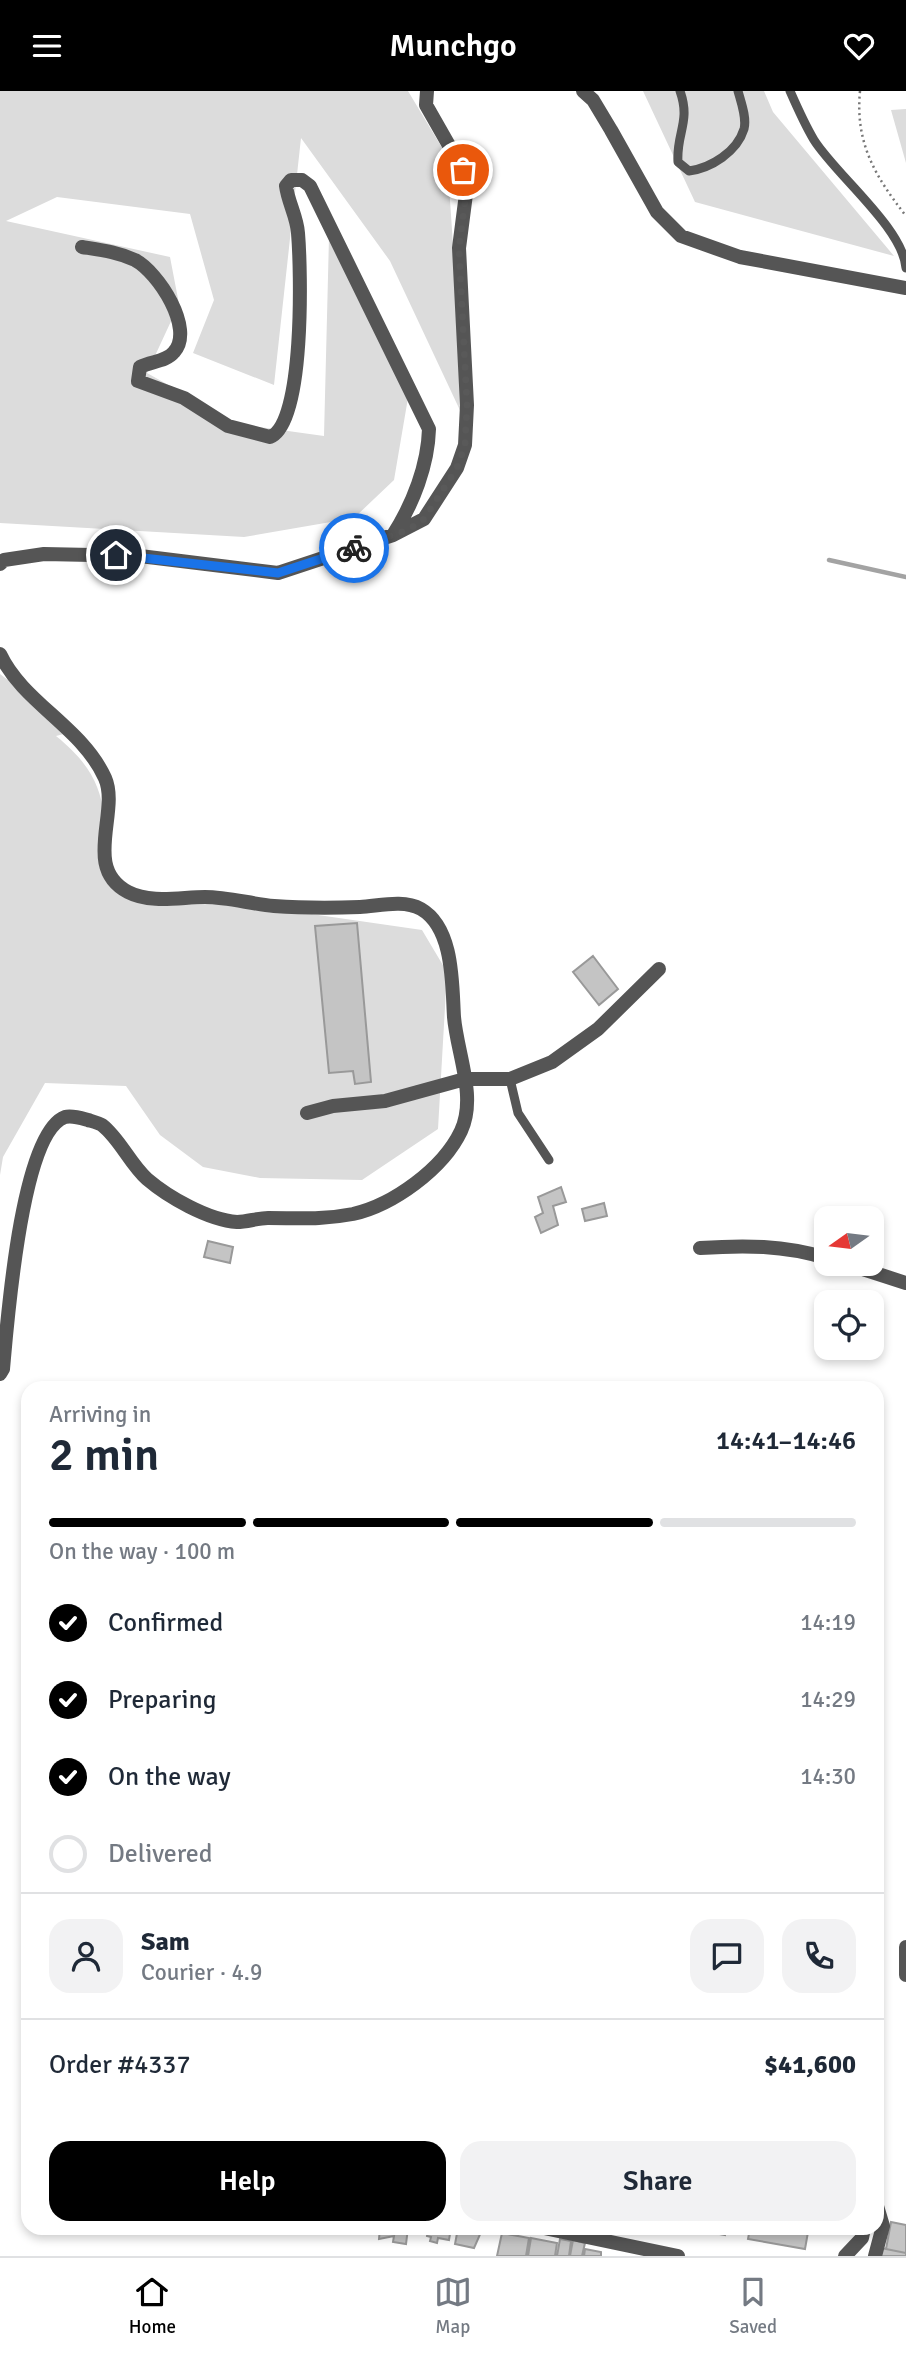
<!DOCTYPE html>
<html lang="en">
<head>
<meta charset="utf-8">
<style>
	:root { --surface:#fff; --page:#f2f2f3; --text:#1f2937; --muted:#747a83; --line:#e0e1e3; --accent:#000 }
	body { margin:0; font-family:Signika,sans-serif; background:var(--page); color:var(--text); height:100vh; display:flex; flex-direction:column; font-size:26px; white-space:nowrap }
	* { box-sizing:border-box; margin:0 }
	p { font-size:23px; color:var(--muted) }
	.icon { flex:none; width:38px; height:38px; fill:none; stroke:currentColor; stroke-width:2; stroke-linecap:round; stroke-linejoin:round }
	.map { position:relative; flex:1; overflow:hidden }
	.sheet { position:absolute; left:21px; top:1290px; width:863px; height:854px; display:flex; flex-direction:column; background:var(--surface); border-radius:21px; box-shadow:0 4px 10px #0003 }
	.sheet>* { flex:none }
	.needle { width:46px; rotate:256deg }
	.fabs { position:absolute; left:814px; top:1115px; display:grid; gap:14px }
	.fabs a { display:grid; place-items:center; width:70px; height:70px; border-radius:14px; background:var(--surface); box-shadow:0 4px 10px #0003; font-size:35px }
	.pin { position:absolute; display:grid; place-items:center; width:60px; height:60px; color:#fff; margin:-30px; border:4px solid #fff; border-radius:50%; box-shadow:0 2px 7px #0007 }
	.courier { position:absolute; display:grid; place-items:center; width:70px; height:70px; margin:-35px; border:5px solid #1a73e8; border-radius:50%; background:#fff; color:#222; box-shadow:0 2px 9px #0007 }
	.overview em { font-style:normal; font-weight:600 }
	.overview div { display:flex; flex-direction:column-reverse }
	.overview { display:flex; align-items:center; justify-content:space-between; height:119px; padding:0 28px }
	h1 { font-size:46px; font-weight:600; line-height:52px }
	.bar { display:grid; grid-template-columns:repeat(4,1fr); gap:10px 7px; align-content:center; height:84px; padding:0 28px }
	.bar i { height:9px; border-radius:5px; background:var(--line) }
	.bar .active { background:var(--accent) }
	.bar p { grid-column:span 4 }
	.line { display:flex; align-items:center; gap:18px; padding:0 28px; border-top:2px solid var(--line) }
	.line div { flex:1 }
	.round { display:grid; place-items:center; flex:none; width:74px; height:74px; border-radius:21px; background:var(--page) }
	ol { padding:0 28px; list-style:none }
	li { display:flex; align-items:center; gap:21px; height:77px }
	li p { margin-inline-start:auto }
	li .icon { padding:7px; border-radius:50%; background:var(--accent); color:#fff; stroke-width:4 }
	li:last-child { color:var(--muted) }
	li i { width:38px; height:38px; border:4px solid var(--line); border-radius:50% }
	.action { display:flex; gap:14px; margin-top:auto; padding:14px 28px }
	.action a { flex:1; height:80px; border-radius:21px; background:var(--accent); color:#fff; font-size:28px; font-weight:600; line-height:80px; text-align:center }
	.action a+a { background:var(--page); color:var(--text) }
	header { display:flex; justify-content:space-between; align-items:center; height:91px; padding:0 28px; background:var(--accent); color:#fff; font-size:32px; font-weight:600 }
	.dock { display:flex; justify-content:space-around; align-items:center; height:98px; border-top:2px solid var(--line); background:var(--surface); font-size:19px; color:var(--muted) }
	.dock a { display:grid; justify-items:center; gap:4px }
	.dock .active { color:var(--accent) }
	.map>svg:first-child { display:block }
	.green { fill:#dcdcdc }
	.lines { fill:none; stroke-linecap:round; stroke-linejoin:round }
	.stream { stroke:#a3a3a3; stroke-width:4.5 }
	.building { fill:#c4c4c4; stroke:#999; stroke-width:2 }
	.path { stroke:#777; stroke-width:2.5; stroke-dasharray:2 3.5; stroke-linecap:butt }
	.lane { stroke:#555; stroke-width:9 }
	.street { stroke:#555; stroke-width:14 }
	.done { stroke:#595959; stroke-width:7; stroke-dasharray:0 12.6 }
	.route { stroke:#1a73e8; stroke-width:9 }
</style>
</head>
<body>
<header><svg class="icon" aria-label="menu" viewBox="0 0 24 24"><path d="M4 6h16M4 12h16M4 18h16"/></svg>Munchgo<svg class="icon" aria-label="heart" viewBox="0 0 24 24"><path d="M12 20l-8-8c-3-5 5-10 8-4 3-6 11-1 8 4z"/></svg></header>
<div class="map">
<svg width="906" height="2165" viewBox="0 0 906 2165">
	<rect width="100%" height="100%" fill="#fff"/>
	<!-- green -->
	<path class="green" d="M0 0H408L447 65 465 330 390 170 301 47 274 294 193 262 214 209 190 123 57 106 6 130 170 166 179 213 147 282 238 333 324 345 329 146 409 301 394 389 354 427 244 446 0 432Z
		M643 0H764L773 21 894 165 695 111Z
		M906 18V72L891 19Z
		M0 583 75 640 56 645C111 689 105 724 106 788L157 815 235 812 422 839 447 881 438 1038 362 1089 260 1087 203 1076 160 1044 126 995 45 992 3 1066 0 1084Z"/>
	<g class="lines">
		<!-- stream -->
		<path class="stream" d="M829 469 906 486"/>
	</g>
	<!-- building -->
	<path class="building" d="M357 832 371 991 355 993 353 980 329 982 315 835Z
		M593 865 618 898 599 914 573 881Z
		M561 1096 566 1111 553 1115 558 1134 541 1142 535 1126 543 1122 538 1106Z
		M604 1112 607 1125 585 1130 582 1118Z
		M208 1150 233 1156 230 1172 204 1166Z
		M891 2131 906 2134V2162L886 2158Z
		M380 2137H408L406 2153 393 2151 394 2145 379 2148Z
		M428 2137H451L449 2149 438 2147 437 2152 430 2150 431 2146 427 2145Z
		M458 2137 482 2139 474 2157 455 2153Z
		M687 2137H726L725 2144Z
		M750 2137H782L808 2141 805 2158 748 2148Z
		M502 2142 529 2147 526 2165H497Z
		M531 2147 557 2152 555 2165H528Z
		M560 2148 571 2150 569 2165H557Z
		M573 2149 585 2152 582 2165H570Z
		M881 2157 906 2162V2165H880Z
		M585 2158 601 2161V2165H584Z"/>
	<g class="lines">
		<!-- path -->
		<path class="path" d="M860 0C855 52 875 85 906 125"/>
		<!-- lane -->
		<path class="lane" d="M680 0C691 31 676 42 678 71L689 80C711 77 737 61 744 38 747 27 741 11 738 0
			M790 0C797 16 805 34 814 49 836 84 903 137 906 177
			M510 988 518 1022 549 1069"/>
		<!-- street -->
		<path class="street" d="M583 0 593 9 611 39 657 121 681 145 740 166 906 197
			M82 156C101 159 118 161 135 169 158 181 195 238 174 261 166 271 151 270 140 276L138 290 184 307 228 335 270 346C305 333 301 178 298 142 297 126 288 111 286 95L291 89H302L310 95 429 338C428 374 413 413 393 444
			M0 473 4 469 44 463 140 465 278 482 393 444 424 428 457 377 465 354 467 314 459 157 466 103 463 79 426 14 427 0
			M0 563C23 612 82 636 105 687 120 721 82 777 128 801 151 813 181 806 205 806 228 806 251 813 274 815 302 817 332 817 360 816 379 815 403 808 421 818 454 837 452 894 454 926 457 962 477 1006 461 1040 443 1078 393 1114 353 1123 322 1129 299 1127 268 1127 258 1127 247 1131 237 1131 208 1129 168 1106 147 1088 130 1073 120 1048 102 1034 99 1032 91 1030 88 1029 81 1027 72 1024 65 1026 21 1042 7 1234 3 1278L0 1283
			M307 1022 333 1015 385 1010 465 988H510L552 971 598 938 659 878
			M700 1157C744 1154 784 1154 826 1167
			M844 1172 906 1192
			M906 1856V1884
			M544 2137 678 2165
			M845 2165 862 2147 864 2137
			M875 2165 883 2135 877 2115"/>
	</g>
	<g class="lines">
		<!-- done -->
		<path class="done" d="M354 457 408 439 424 428 457 377 465 354 467 314 459 157 466 103 463 79"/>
		<!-- route -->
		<path class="route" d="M116 464 278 482 354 457"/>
	</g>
</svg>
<div class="fabs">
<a><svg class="needle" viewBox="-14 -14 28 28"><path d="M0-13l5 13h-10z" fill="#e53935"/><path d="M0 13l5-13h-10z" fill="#747a83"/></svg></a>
<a><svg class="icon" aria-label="locate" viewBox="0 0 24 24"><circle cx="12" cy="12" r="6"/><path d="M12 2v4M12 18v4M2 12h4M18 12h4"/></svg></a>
</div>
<div class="pin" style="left:463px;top:79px;background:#ea580c"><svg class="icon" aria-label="bag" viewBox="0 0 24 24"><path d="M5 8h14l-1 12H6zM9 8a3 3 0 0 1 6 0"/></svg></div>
<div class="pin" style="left:116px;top:464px;background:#1f2937"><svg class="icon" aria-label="home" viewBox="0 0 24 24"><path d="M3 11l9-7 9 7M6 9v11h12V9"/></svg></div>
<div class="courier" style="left:354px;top:457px"><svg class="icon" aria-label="bike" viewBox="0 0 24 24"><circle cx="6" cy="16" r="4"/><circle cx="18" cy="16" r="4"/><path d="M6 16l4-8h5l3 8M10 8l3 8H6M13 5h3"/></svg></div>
<section class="sheet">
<div class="overview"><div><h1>2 min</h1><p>Arriving in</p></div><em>14:41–14:46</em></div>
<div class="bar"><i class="active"></i><i class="active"></i><i class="active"></i><i></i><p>On the way · 100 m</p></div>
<ol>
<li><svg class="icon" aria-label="check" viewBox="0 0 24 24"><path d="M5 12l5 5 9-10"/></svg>Confirmed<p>14:19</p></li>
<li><svg class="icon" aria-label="check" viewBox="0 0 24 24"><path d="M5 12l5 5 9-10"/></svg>Preparing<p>14:29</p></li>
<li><svg class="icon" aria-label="check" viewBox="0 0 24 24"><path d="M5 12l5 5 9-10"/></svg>On the way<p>14:30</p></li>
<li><i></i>Delivered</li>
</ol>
<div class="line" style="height:126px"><a class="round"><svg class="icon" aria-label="person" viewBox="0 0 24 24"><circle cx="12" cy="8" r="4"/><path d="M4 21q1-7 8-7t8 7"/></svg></a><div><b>Sam</b><p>Courier · 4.9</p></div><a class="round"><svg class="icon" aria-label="chat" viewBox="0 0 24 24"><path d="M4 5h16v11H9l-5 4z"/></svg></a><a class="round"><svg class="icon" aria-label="phone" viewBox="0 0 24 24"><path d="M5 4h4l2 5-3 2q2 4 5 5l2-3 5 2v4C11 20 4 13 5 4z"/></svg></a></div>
<div class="line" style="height:91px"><div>Order #4337</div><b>$41,600</b></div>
<div class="action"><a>Help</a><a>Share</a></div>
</section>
</div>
<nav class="dock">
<a class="active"><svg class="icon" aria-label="home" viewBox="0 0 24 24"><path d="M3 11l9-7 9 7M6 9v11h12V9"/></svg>Home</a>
<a><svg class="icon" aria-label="map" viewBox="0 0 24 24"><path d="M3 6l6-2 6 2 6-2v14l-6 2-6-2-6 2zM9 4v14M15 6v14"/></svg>Map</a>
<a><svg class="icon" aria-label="saved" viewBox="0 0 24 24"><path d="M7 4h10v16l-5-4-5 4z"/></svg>Saved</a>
</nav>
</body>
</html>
